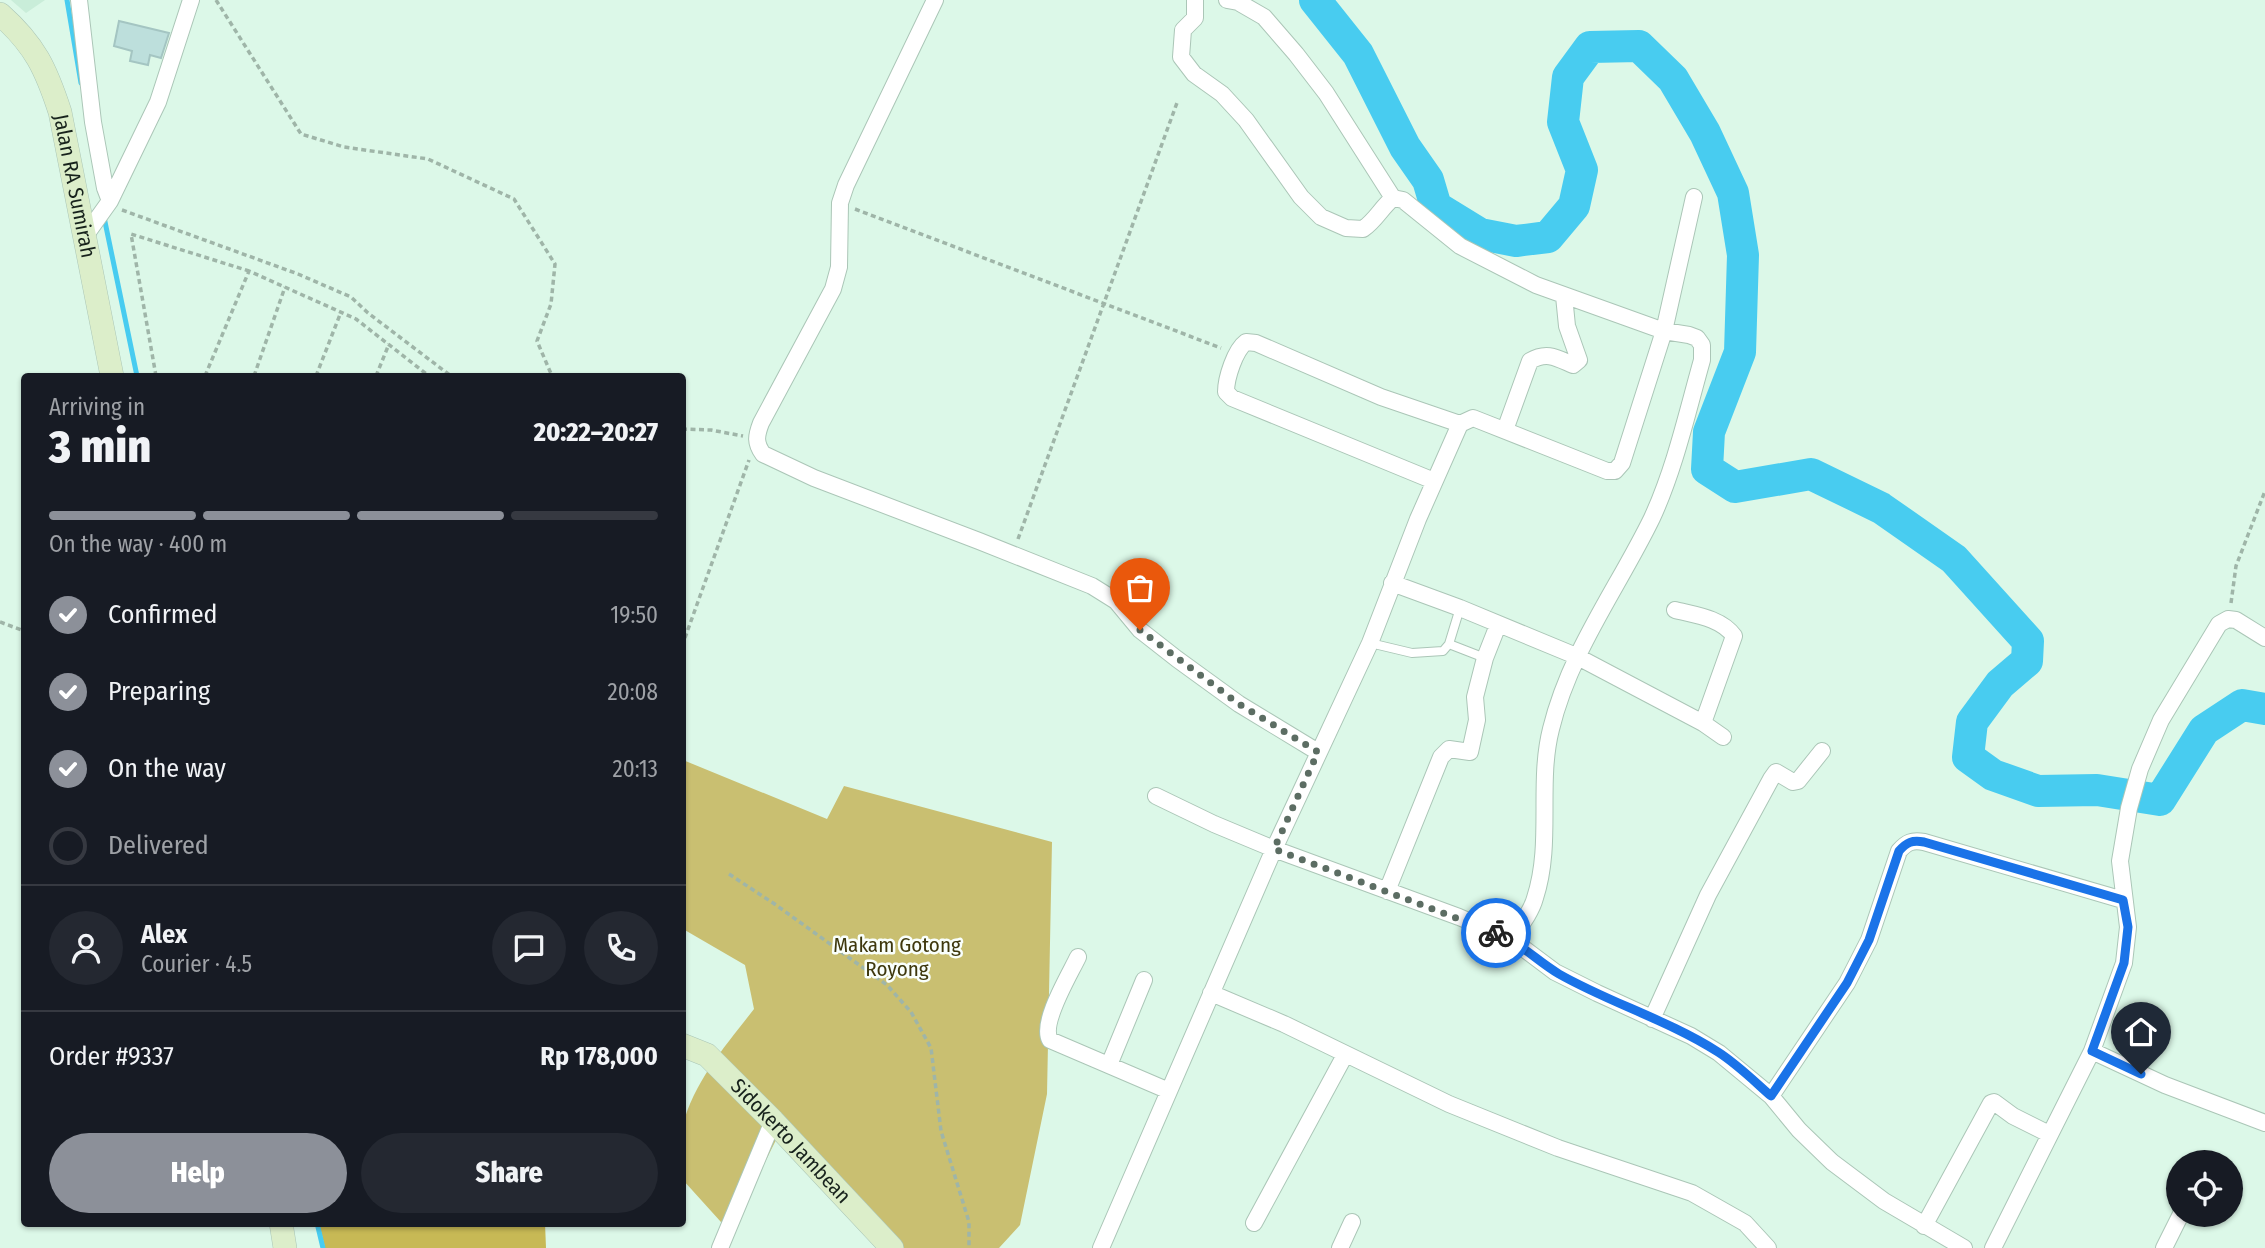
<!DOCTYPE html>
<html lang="en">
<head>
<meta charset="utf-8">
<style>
	:root { --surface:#171b24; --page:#242831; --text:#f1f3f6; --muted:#9ea1a6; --line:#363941; --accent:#8c9099 }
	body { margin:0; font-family:"Fira Sans Condensed",sans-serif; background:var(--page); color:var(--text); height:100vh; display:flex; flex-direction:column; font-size:26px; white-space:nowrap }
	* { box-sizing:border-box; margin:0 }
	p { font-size:23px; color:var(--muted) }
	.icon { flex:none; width:38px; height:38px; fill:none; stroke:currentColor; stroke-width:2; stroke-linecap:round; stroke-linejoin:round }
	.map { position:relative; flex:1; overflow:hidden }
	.side { position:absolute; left:21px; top:373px; width:665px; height:854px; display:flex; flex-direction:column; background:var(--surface); border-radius:7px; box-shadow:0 2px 5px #0004 }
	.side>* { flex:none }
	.tools { position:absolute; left:2166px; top:1150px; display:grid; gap:14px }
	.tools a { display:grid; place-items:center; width:77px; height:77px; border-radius:50%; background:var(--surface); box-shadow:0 2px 5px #0004; font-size:35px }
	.pin { position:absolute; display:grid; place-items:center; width:60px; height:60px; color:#fff; margin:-72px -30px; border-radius:50% 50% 50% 0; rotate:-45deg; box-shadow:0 0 7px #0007 }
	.pin .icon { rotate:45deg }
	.courier { position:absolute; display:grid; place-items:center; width:70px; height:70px; margin:-35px; border:5px solid #1a73e8; border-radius:50%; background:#fff; color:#222; box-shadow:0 2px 9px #0007 }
	.summary em { font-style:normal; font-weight:800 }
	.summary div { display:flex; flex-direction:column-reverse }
	.summary { display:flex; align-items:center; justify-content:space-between; height:119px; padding:0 28px }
	h1 { font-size:46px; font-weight:800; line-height:52px }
	.bar { display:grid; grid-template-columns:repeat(4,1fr); gap:10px 7px; align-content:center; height:84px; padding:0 28px }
	.bar i { height:9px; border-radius:5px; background:var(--line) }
	.bar .on { background:var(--accent) }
	.bar p { grid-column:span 4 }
	.line { display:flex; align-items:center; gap:18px; padding:0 28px; border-top:2px solid var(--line) }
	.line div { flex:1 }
	.round { display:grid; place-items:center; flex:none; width:74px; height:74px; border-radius:37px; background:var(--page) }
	ol { padding:0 28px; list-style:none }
	li { display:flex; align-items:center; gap:21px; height:77px }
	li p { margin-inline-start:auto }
	li .icon { padding:7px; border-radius:50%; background:var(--accent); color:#fff; stroke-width:4 }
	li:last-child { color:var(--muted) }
	li i { width:38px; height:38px; border:4px solid var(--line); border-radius:50% }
	.cta { display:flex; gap:14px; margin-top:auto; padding:14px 28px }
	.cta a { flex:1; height:80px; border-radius:42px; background:var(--accent); color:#fff; font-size:28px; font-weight:800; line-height:80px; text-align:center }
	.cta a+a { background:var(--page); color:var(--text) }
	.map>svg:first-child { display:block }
	.built { fill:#c9edd9 }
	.green { fill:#c9bf71 }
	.forest { fill:#c7b955 }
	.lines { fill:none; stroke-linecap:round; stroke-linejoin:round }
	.stream { stroke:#48ccf0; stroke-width:5 }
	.river { stroke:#48ccf0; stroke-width:32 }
	.building { fill:#bddfdc; stroke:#a4c5c2; stroke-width:2 }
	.lane-casing { stroke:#abc6b7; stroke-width:10 }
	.street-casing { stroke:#abc6b7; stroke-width:18 }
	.secondary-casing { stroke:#abc6b7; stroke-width:24 }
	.path { stroke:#9fb5a8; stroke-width:3.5; stroke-dasharray:5 3.5; stroke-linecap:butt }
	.lane { stroke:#fff; stroke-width:8 }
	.street { stroke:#fff; stroke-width:16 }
	.secondary { stroke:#dceeca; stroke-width:23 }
	.done { stroke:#5c6d63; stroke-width:7; stroke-dasharray:0 12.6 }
	.route { stroke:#1a73e8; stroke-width:9 }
	.labels { text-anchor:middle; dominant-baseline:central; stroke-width:5; stroke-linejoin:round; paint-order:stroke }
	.street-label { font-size:21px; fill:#17221c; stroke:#f9fffc }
	.park-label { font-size:21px; fill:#3e380d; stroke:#f9fffc }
</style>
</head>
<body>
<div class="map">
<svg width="2265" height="1248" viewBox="0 0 2265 1248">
	<rect width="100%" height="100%" fill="#dcf8e8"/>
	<!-- built -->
	<path class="built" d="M11 0H45L26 13Z"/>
	<!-- green -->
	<path class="green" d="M683 760 827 819 844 786 1052 842 1047 1094 1020 1225 999 1248H904L786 1120 730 1232 683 1180C683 1163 679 1141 683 1125 694 1081 727 1044 754 1009L745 965 683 929Z"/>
	<!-- forest -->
	<path class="forest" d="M319 1223C337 1223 363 1229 378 1223H545L546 1248H325Z"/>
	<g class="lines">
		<!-- stream -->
		<path class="stream" d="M67 0 81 83
			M104 217 137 376
			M317 1223 323 1248"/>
		<!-- river -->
		<path class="river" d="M1315 0 1358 54 1405 147 1428 180 1436 207 1480 234 1516 241 1548 237 1574 206 1582 170 1563 122 1568 77 1590 47 1639 46 1673 79 1705 133 1733 193 1743 255 1740 352 1709 432 1707 469 1735 487 1811 474 1881 508 1954 559 2028 641 2027 661 2000 684 1972 722 1968 757 1993 775 2038 791 2097 790 2160 800 2204 730 2242 705 2265 709"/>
	</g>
	<!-- building -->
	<path class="building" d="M119 21 169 33 161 58 150 55 148 65 130 61 132 51 114 46Z"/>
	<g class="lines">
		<!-- lane casing -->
		<g class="lane-casing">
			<path id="lane" d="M1370 643 1412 653 1443 651 1449 644 1485 658
				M1449 644 1460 608"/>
		</g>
		<!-- street casing -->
		<g class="street-casing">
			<path id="street" d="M79 0 93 122 105 188 110 201
				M935 0 846 185 840 203 839 267 833 289 761 423C756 436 755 443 763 454L814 478 979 541 1092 586 1116 601 1140 630 1177 659 1239 704 1318 752
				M1195 0V18L1183 30 1181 57 1194 74 1222 94 1246 120 1301 197 1321 217 1346 228 1363 229C1376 220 1381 208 1393 198L1403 200 1460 246 1536 285 1664 331 1689 335 1697 338 1702 345V360C1687 413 1675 468 1652 518 1618 588 1570 651 1551 729 1537 784 1553 843 1535 898 1531 913 1520 926 1511 939
				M1227 0 1238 2 1264 17 1296 54 1326 93 1393 198
				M85 236 110 201 158 102 191 0
				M1505 430 1530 361C1547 351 1557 358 1573 365L1579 360 1567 326 1564 296
				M1434 481 1232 398 1226 392C1226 378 1235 350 1246 342L1256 343 1381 397 1460 424
				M1392 583 1460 608 1576 656 1703 723 1723 737
				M1675 610C1695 615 1721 618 1734 636L1703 723
				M1156 796 1214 824 1274 849 1459 917 1511 939 1555 972 1597 993 1691 1036 1719 1053 1771 1096 1799 1130 1832 1162 1884 1201 1964 1248
				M1387 891 1441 757 1449 749 1470 752 1477 720 1475 697 1485 658 1498 625
				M1078 957C1070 974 1040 1023 1050 1040L1169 1091
				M1211 993 1284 1024 1449 1104 1558 1148 1692 1193 1745 1223 1768 1248
				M1652 1019 1708 895 1771 779 1776 772 1793 782 1798 781 1822 751
				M2092 1051 2165 1085 2265 1123
				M1109 1065 1144 980
				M1771 1096 1847 983 1869 940 1899 851C1907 842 1912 840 1924 842L2123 900
				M1254 1223 1345 1055
				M1924 1226 1991 1103 1994 1102 2013 1116 2049 1134
				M720 1248 773 1121
				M1101 1248 1274 849 1370 643 1418 519 1460 424 1473 418 1607 471H1615L1622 463 1664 331 1694 197
				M1340 1248 1352 1222
				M1993 1248 2092 1051 2124 963 2128 927 2120 861 2129 808 2140 769 2161 720 2219 624 2228 619 2236 620 2265 638
				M2164 1248 2181 1214"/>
		</g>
		<!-- secondary casing -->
		<g class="secondary-casing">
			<g id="secondary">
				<path id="s1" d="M0 14C35 45 46 69 60 112L112 376"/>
				<path id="s2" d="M682 1045 707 1055 773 1121 892 1248"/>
				<path d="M281 1223 285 1248"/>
			</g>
		</g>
		<!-- path -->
		<path class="path" d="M216 0 301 134 344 147 428 159 514 199 555 264 551 304 537 341 552 376
			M855 209 1221 348
			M122 210 298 274 351 297 368 313 451 376
			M156 376 131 234 249 271
			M205 376 249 271 356 319 429 376
			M254 376 285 287
			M316 376 341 312
			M376 376 389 344
			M682 429 711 430 743 436
			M1018 539 1178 100
			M2231 603 2236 566 2265 491
			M0 622 24 631
			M682 646 749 460
			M729 874 776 905 887 985 911 1012 931 1048 941 1131 969 1222V1248"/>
		<!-- lane -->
		<use href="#lane" class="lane"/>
		<!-- street -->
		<use href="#street" class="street"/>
		<!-- secondary -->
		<use href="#secondary" class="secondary"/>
	</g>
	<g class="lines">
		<!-- done -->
		<path class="done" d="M1140 630 1239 704 1318 752 1274 849 1496 933"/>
		<!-- route -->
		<path class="route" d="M1496 933C1521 943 1537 961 1559 974 1610 1003 1668 1020 1718 1052 1737 1064 1754 1081 1771 1096L1847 983 1869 940 1899 851C1907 842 1912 840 1924 842L2123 900 2128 927 2124 963 2092 1051 2141 1074"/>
	</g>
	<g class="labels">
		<!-- street labels -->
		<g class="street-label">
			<text stroke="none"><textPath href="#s1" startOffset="192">Jalan RA Sumirah</textPath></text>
			<text stroke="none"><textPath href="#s2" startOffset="147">Sidokerto Jambean</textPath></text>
		</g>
		<!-- park labels -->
		<g class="park-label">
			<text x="897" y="945">Makam Gotong<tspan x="897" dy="24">Royong</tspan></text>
		</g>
	</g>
</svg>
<div class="tools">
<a><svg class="icon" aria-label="locate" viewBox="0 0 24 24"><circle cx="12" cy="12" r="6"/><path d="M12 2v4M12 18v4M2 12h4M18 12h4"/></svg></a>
</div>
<div class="pin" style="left:1140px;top:630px;background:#ea580c"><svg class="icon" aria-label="bag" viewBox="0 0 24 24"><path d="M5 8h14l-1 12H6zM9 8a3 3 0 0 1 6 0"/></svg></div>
<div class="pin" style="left:2141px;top:1074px;background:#1f2937"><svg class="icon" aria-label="home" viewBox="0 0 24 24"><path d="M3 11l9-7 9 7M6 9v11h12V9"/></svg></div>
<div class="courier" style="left:1496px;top:933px"><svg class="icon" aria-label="bike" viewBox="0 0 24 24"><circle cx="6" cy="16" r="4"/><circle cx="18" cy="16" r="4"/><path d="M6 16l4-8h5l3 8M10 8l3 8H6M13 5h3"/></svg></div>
<section class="side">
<div class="summary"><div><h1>3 min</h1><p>Arriving in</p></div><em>20:22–20:27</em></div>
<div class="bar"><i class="on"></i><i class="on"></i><i class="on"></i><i></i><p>On the way · 400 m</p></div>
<ol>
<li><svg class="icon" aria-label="check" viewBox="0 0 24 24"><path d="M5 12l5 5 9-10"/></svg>Confirmed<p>19:50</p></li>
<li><svg class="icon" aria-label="check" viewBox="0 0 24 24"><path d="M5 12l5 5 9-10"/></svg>Preparing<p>20:08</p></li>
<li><svg class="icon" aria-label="check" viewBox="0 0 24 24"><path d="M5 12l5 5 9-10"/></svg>On the way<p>20:13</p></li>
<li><i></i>Delivered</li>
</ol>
<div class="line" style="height:126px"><a class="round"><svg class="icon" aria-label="person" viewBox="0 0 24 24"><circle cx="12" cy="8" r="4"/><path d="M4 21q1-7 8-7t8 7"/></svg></a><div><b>Alex</b><p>Courier · 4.5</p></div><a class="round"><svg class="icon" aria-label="chat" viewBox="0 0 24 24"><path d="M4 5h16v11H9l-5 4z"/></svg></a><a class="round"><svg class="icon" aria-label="phone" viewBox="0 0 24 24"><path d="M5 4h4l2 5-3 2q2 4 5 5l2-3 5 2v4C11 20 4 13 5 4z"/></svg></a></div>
<div class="line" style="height:91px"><div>Order #9337</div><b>Rp 178,000</b></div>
<div class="cta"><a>Help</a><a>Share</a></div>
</section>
</div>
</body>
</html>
